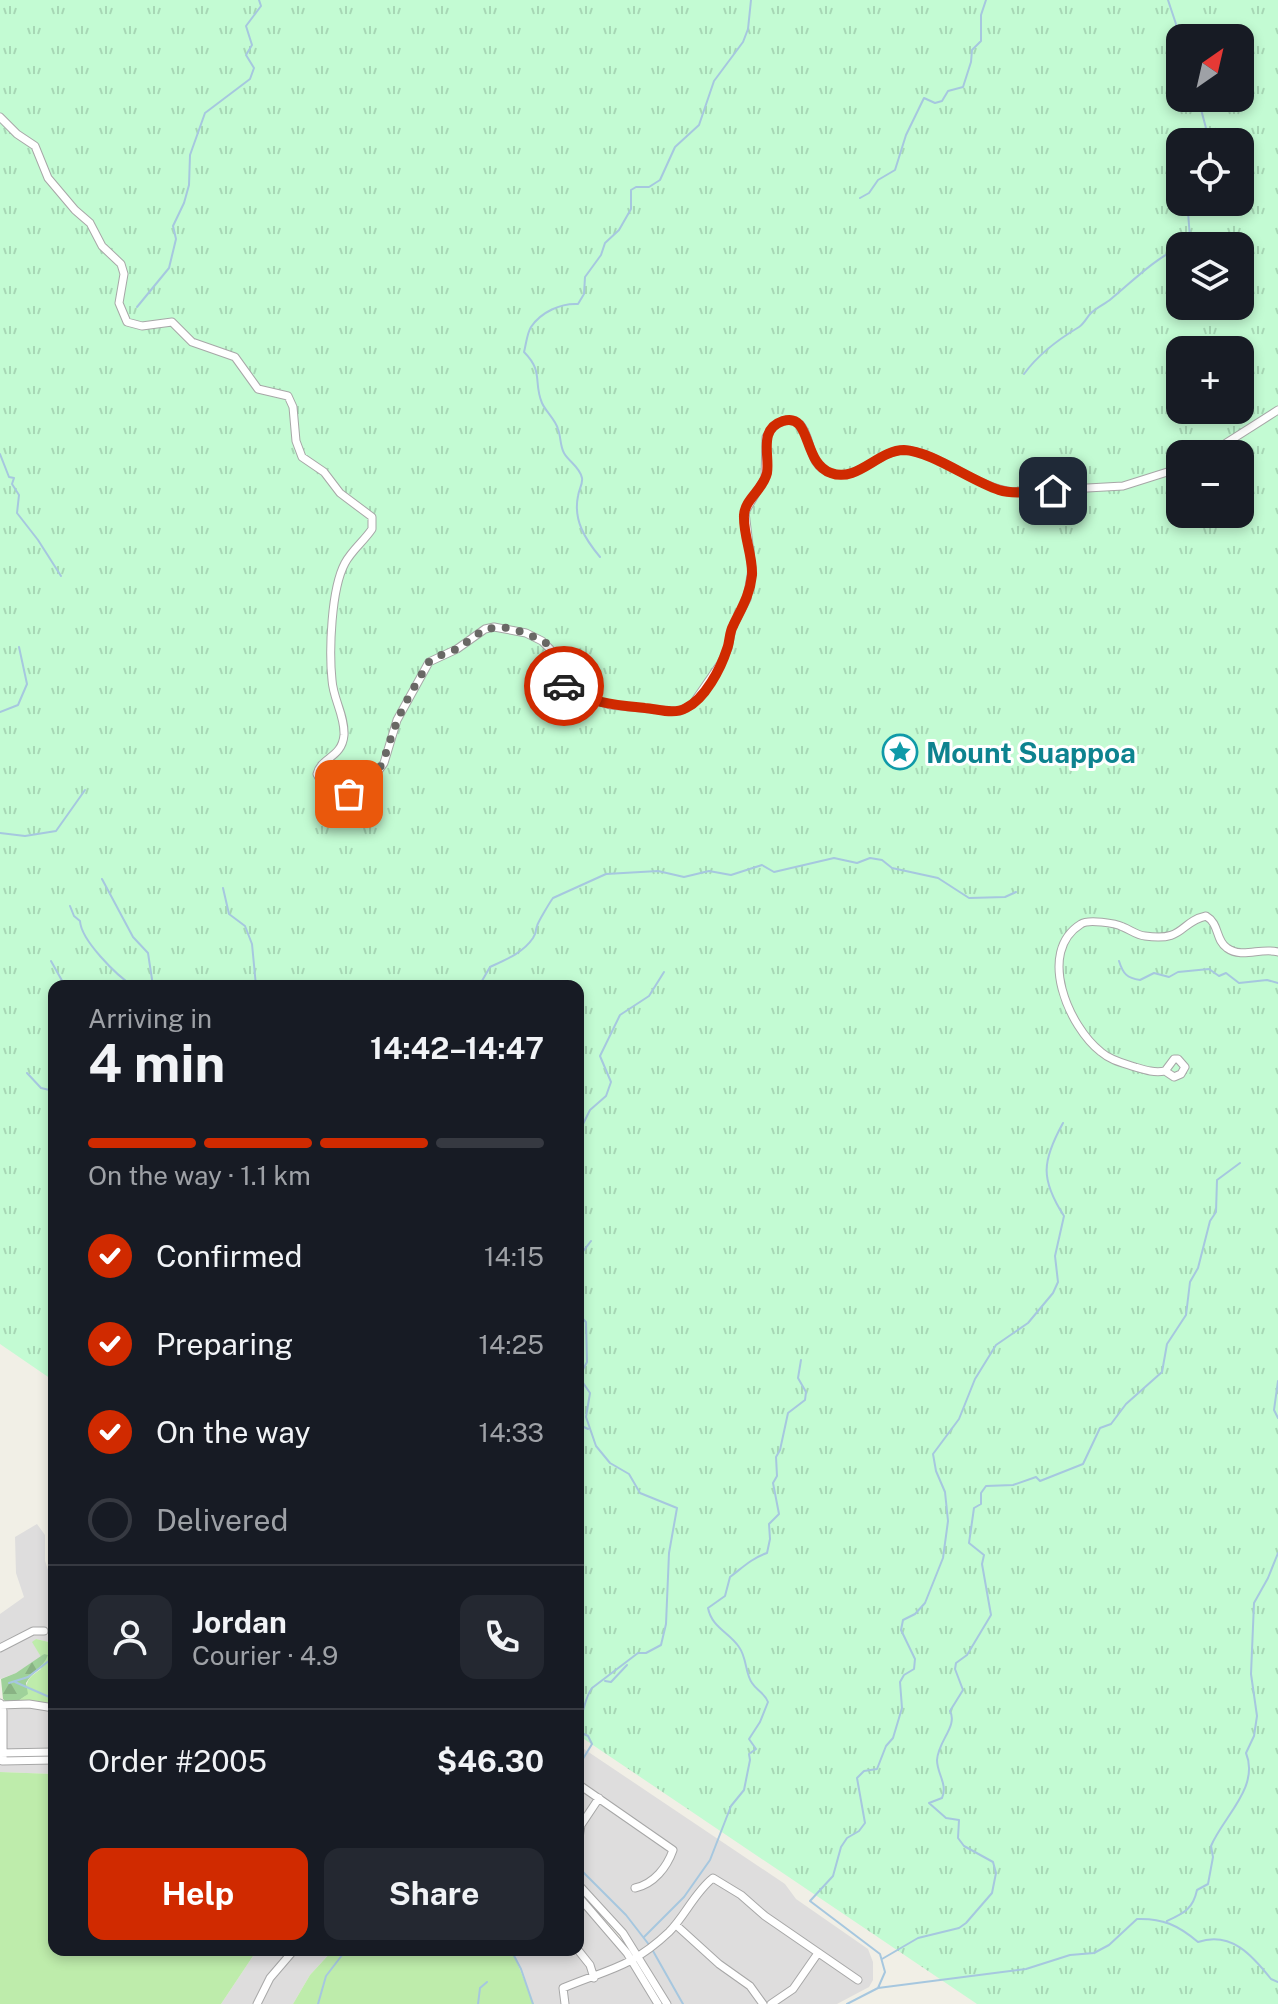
<!DOCTYPE html>
<html lang="en">
<head>
<meta charset="utf-8">
<style>
	:root { --surface:#171b24; --page:#242831; --text:#f1f3f6; --muted:#9ea1a6; --line:#363941; --accent:#d02a00 }
	body { margin:0; font-family:"Public Sans",sans-serif; background:var(--page); color:var(--text); height:100vh; display:flex; flex-direction:column; font-size:30px; white-space:nowrap }
	* { box-sizing:border-box; margin:0 }
	p { font-size:26px; color:var(--muted) }
	.icon { flex:none; width:44px; height:44px; fill:none; stroke:currentColor; stroke-width:2; stroke-linecap:round; stroke-linejoin:round }
	.map { position:relative; flex:1; overflow:hidden }
	.sheet { position:absolute; left:48px; top:980px; width:536px; height:976px; display:flex; flex-direction:column; background:var(--surface); border-radius:16px; box-shadow:0 4px 12px #0003 }
	.sheet>* { flex:none }
	.needle { width:52px; rotate:34deg }
	.controls { position:absolute; left:1166px; top:24px; display:grid; gap:16px }
	.controls a { display:grid; place-items:center; width:88px; height:88px; border-radius:16px; background:var(--surface); box-shadow:0 4px 12px #0003; font-size:40px }
	.pin { position:absolute; display:grid; place-items:center; width:68px; height:68px; color:#fff; margin:-34px; border-radius:16px; box-shadow:0 4px 12px #0006 }
	.courier { position:absolute; display:grid; place-items:center; width:80px; height:80px; margin:-40px; border:6px solid #d02a00; border-radius:50%; background:#fff; color:#222; box-shadow:0 2px 10px #0007 }
	.summary em { font-style:normal; font-weight:700 }
	.summary div { display:flex; flex-direction:column-reverse }
	.summary { display:flex; align-items:center; justify-content:space-between; height:136px; padding:0 40px }
	h1 { font-size:52px; font-weight:700; line-height:60px }
	.bar { display:grid; grid-template-columns:repeat(4,1fr); gap:12px 8px; align-content:center; height:96px; padding:0 40px }
	.bar i { height:10px; border-radius:6px; background:var(--line) }
	.bar .active { background:var(--accent) }
	.bar p { grid-column:span 4 }
	.line { display:flex; align-items:center; gap:20px; padding:0 40px; border-top:2px solid var(--line) }
	.line div { flex:1 }
	.round { display:grid; place-items:center; flex:none; width:84px; height:84px; border-radius:16px; background:var(--page) }
	ol { padding:0 40px; list-style:none }
	li { display:flex; align-items:center; gap:24px; height:88px }
	li p { margin-inline-start:auto }
	li .icon { padding:8px; border-radius:50%; background:var(--accent); color:#fff; stroke-width:4 }
	li:last-child { color:var(--muted) }
	li i { width:44px; height:44px; border:4px solid var(--line); border-radius:50% }
	.button { display:flex; gap:16px; margin-top:auto; padding:16px 40px }
	.button a { flex:1; height:92px; border-radius:16px; background:var(--accent); color:#fff; font-size:32px; font-weight:700; line-height:92px; text-align:center }
	.button a+a { background:var(--page); color:var(--text) }
	.map>svg:first-child { display:block }
	.residential { fill:#dedddd }
	.grass { fill:#beecab }
	.forest { fill:url(#forest-firs) }
	.park { fill:url(#park-tufts); fill-rule:evenodd }
	.lines { fill:none; stroke-linecap:round; stroke-linejoin:round }
	.stream { stroke:#a6c7df; stroke-width:2 }
	.minor-casing { stroke:#a7a7a7; stroke-width:9 }
	.minor { stroke:#fff; stroke-width:7 }
	.done { stroke:#696865; stroke-width:8; stroke-dasharray:0 14.4 }
	.route { stroke:#d02a00; stroke-width:10 }
	.labels { text-anchor:middle; dominant-baseline:central; stroke-width:6; stroke-linejoin:round; paint-order:stroke }
	.culture-label { font-size:28px; font-weight:bold; fill:#0d838f; stroke:#fff; text-anchor:start }
</style>
</head>
<body>
<div class="map">
<svg width="1278" height="2004" viewBox="0 0 1278 2004">
	<defs>
		<pattern id="forest-firs" width="22" height="20" patternUnits="userSpaceOnUse" patternTransform="scale(2)"><rect width="22" height="20" fill="#9fd19a"/><path d="M5 1l3.5 6h-7zM16 11l3.5 6h-7z" fill="#89b384"/></pattern>
		<pattern id="park-tufts" width="24" height="20" patternUnits="userSpaceOnUse" patternTransform="scale(2)"><rect width="24" height="20" fill="#c3fbd3"/><path d="M3 7l-1-3M5 7V3M7 7l1-3M15 17l-1-3M17 17v-4M19 17l1-3" fill="none" stroke="#a7d7b5"/></pattern>
	</defs>
	<rect width="100%" height="100%" fill="#f1efe6"/>
	<!-- residential -->
	<path class="residential" d="M37 1524 45 1535V1561L54 1587V1638L49 1642 36 1639 33 1642 41 1657 16 1673 0 1679V1614L24 1597 16 1573 15 1537Z
		M0 1703 54 1708V1774L0 1772Z
		M578 1745 785 1884 796 1899 868 1949 873 1962V1980L869 1987 837 2004H663L626 1943 578 1889Z
		M578 1899 626 1956 655 2004H534L512 1950H578Z
		M257 1950H333L310 1975 293 2004H221Z"/>
	<!-- grass -->
	<path class="grass" d="M54 1638V1704L18 1701 25 1696C28 1680 25 1680 41 1669L44 1654 41 1657 32 1642 36 1639 49 1642Z
		M0 1772 54 1774V1950H257L221 2004H0Z
		M333 1950H512L534 2004H293L310 1975Z"/>
	<!-- forest -->
	<path class="forest" d="M44 1654 48 1655C43 1668 32 1672 26 1683L28 1694 18 1701 6 1702 3 1699 1 1679 16 1673Z"/>
	<!-- park -->
	<path class="park" d="M0 0H1278V2004H977L578 1735V986H54V1381L0 1344ZM1180 38H1240V98H1180ZM1180 142H1240V202H1180ZM1180 246H1240V306H1180ZM1180 350H1240V410H1180ZM1180 454H1240V514H1180Z"/>
	<g class="lines">
		<!-- stream -->
		<path class="stream" d="M1168 0 1176 24 1175 37 1180 55
			M1198 98 1206 128 1203 142
			M860 198 869 193 878 180 895 170 906 135 924 98 935 103 942 101 948 91 963 87 971 62 972 50 981 41V15L986 0
			M1182 246 1190 238 1188 212 1191 202
			M137 307 169 268 176 239 173 226 184 203 189 185 190 155 205 113 250 79 254 68 246 55 252 45 246 26 261 6 259 0
			M1024 374C1039 353 1059 339 1079 327 1084 324 1087 317 1091 313 1097 307 1105 304 1111 299 1134 280 1153 260 1180 247
			M0 454 9 477 14 478 12 484 19 495 17 513 38 540 61 576
			M600 557C585 539 573 520 578 496 579 489 583 484 582 478 580 467 569 462 564 453 560 446 561 437 558 429 555 419 546 412 542 403 533 382 544 372 524 352 526 345 527 333 531 327 541 312 561 303 578 304L584 294 585 277 601 255 605 243 619 230 631 209V190L636 187H649L660 180 675 147 699 125 714 81 743 42 748 29 751 0
			M0 712 18 705 27 684 19 647
			M0 833 25 836 56 831 85 790
			M102 879 133 937 148 953 153 986
			M223 888 229 914 245 926 252 944 256 986
			M70 906 74 916 80 921C81 940 116 975 133 986
			M51 961 65 986
			M1119 961C1123 974 1127 978 1140 980L1154 973 1169 977 1178 972 1209 969 1219 976 1226 973 1239 983 1267 980 1278 983
			M479 986 490 967C505 960 523 953 533 938 538 929 534 935 537 926 538 922 550 902 553 898L606 874 658 871 684 877 709 871 731 875 762 865 774 872 834 858 857 863 870 858 882 860 892 868 938 878 969 898 1005 897 1016 892
			M27 1073 41 1088 54 1091
			M578 1134 590 1110 606 1096 611 1082 600 1056 620 1015 649 996 664 972
			M578 1258 591 1241
			M578 1314 586 1322 587 1362 579 1377 590 1393 586 1417 596 1446 610 1463 629 1474 640 1493 677 1508 669 1553 666 1624 661 1645 646 1653H638L592 1688C584 1699 585 1711 578 1722
			M1278 1381 1274 1410 1278 1418
			M578 1424 588 1429
			M605 1681 611 1682 627 1665
			M15 1682 54 1699
			M9 1683 28 1677 54 1657
			M578 1731 588 1736 592 1744 578 1767
			M578 1867 626 1915 650 1946
			M1167 1921C1184 1913 1193 1909 1197 1890L1208 1884 1213 1857 1211 1846C1223 1817 1260 1787 1246 1753L1254 1736 1257 1716 1251 1674 1254 1603 1268 1578 1278 1553
			M644 1937 684 1897 710 1860 731 1806 744 1790 750 1760 749 1754 756 1749 749 1739 760 1722 768 1702C764 1692 757 1691 752 1683 745 1673 747 1658 739 1647 729 1632 712 1628 708 1608L725 1596 730 1577C742 1568 752 1558 767 1553L770 1539 769 1524 779 1514 773 1483 777 1476 776 1457 780 1450 788 1413 805 1400 806 1392 798 1378 801 1360
			M511 1950 521 1969 533 2004
			M653 1951 683 2004
			M882 1959 918 1938 959 1928 966 1923 992 1893 996 1873 993 1862 964 1846 958 1838 959 1820 946 1818 929 1803 942 1798C948 1784 937 1774 937 1760 938 1741 958 1726 950 1711L963 1690 955 1669 956 1663 967 1655 991 1615 982 1564 984 1555 969 1543 974 1508 981 1504V1493L986 1486 1013 1485 1036 1477 1040 1481 1083 1464 1100 1428 1111 1424 1126 1404 1162 1372 1167 1344 1186 1315 1190 1282 1198 1268 1210 1221 1216 1212 1217 1180 1240 1163
			M878 1988 885 1972 880 1954 810 1901 833 1876 841 1847 847 1838 859 1831 865 1823 857 1778 864 1771 877 1769 886 1746 893 1738 902 1708 900 1682 904 1675 914 1669 915 1659 901 1630 903 1620 915 1614 925 1603 943 1558 948 1521 945 1492 936 1471 933 1454 959 1419 975 1379 996 1345 1028 1323 1053 1293 1058 1282 1055 1256 1064 1216C1040 1179 1042 1161 1063 1123
			M318 2004 326 1976 346 1950
			M478 2004 480 1988 487 1982
			M847 2004 878 1988 1026 1969 1070 1955 1094 1953 1109 1945 1137 1919C1162 1918 1178 1925 1198 1942 1231 1931 1252 1955 1271 1979L1278 1982"/>
		<!-- minor casing -->
		<g class="minor-casing">
			<path id="minor" d="M0 117 17 134 35 146 48 178 75 210 90 223 102 246 121 264 124 274 119 303 127 322 142 326 172 322 192 342 235 357 258 389 288 396 293 407 296 441 302 457 324 472 340 493 372 517V529C364 541 352 550 345 563 331 589 329 651 332 680 333 699 345 715 344 735 342 758 321 757 317 774L324 787 340 795 353 793 371 781 384 763 397 720 429 662 457 649 485 629 494 627 526 633 542 641 550 649 564 685 588 698 610 705 671 711H680L692 705 721 663 728 648 732 628 747 599 752 569 745 512 765 478 766 437 773 427 782 421 791 420 800 424C814 440 806 465 831 473 858 483 880 448 906 450 942 454 977 489 1015 492L1123 486 1180 468
				M1209 454 1278 410
				M1174 1059H1178L1185 1067 1181 1074 1174 1077 1165 1071Z
				M1165 1071C1154 1073 1145 1070 1135 1067 1123 1063 1110 1060 1101 1052 1069 1027 1036 952 1081 924 1088 919 1115 923 1123 927 1131 930 1136 935 1145 936 1185 942 1179 922 1206 916 1220 924 1215 940 1227 948 1242 959 1261 947 1278 952
				M0 1648 33 1631H44
				M0 1703 3 1711V1761
				M0 1705 29 1704 54 1708
				M0 1753 54 1752
				M2 1761 54 1760
				M578 1784 673 1850C667 1867 654 1884 635 1888
				M579 1838 581 1825 599 1798
				M578 1884 623 1933 667 2004
				M578 1896 627 1953 658 2004
				M676 1925 719 1964 750 1986 763 2004
				M578 1950 590 1965 594 1978
				M257 2004 270 1978 294 1950
				M565 2004 563 1988C608 1969 631 1968 669 1932 685 1916 695 1892 713 1878L741 1895 765 1916 858 1980
				M771 2004 793 1989 818 1953"/>
		</g>
		<!-- minor -->
		<use href="#minor" class="minor"/>
	</g>
	<g class="lines">
		<!-- done -->
		<path class="done" d="M349 794C383 782 384 754 396 724 404 703 418 681 429 662L436 657 457 649 485 629 503 627 526 633 546 643 564 686"/>
		<!-- route -->
		<path class="route" d="M564 686C589 703 616 705 645 708 658 709 674 715 686 708 705 699 721 668 727 649 730 642 729 633 733 626 741 609 750 595 752 575 753 556 743 535 744 515 745 499 763 490 767 473 770 455 758 429 783 421 812 412 802 463 831 473 857 483 878 450 904 450 931 451 971 481 999 490 1015 495 1036 491 1053 491"/>
	</g>
	<!-- icons -->
	<defs>
		<g id="sight-ring" transform="scale(1.8)"><circle r="9.5" fill="#fff" stroke="#0f9aa8" stroke-width="1.5"/><path d="M0-6L1.8-2.2L6-1.7L2.9 1.2L3.7 5.4L0 3.3L-3.7 5.4L-2.9 1.2L-6-1.7L-1.8-2.2Z" fill="#0f9aa8"/></g>
	</defs>
	<g fill-rule="evenodd">
		<use href="#sight-ring" x="900" y="752"/>
	</g>
	<g class="labels">
		<!-- culture labels -->
		<g class="culture-label">
			<text x="926" y="752">Mount Suappoa</text>
		</g>
	</g>
</svg>
<div class="controls">
<a><svg class="needle" viewBox="-14 -14 28 28"><path d="M0-13l5 13h-10z" fill="#e53935"/><path d="M0 13l5-13h-10z" fill="#9ea1a6"/></svg></a>
<a><svg class="icon" aria-label="locate" viewBox="0 0 24 24"><circle cx="12" cy="12" r="6"/><path d="M12 2v4M12 18v4M2 12h4M18 12h4"/></svg></a>
<a><svg class="icon" aria-label="layers" viewBox="0 0 24 24"><path d="M12 4l9 5-9 5-9-5zM3 14l9 5 9-5"/></svg></a>
<a>+</a>
<a>−</a>
</div>
<div class="pin" style="left:349px;top:794px;background:#ea580c"><svg class="icon" aria-label="bag" viewBox="0 0 24 24"><path d="M5 8h14l-1 12H6zM9 8a3 3 0 0 1 6 0"/></svg></div>
<div class="pin" style="left:1053px;top:491px;background:#1f2937"><svg class="icon" aria-label="home" viewBox="0 0 24 24"><path d="M3 11l9-7 9 7M6 9v11h12V9"/></svg></div>
<div class="courier" style="left:564px;top:686px"><svg class="icon" aria-label="car" viewBox="0 0 24 24"><path d="M5 17H2v-5l4-1 3-4h7l3 4 3 1v5h-3M9 17h6M6 11h13"/><circle cx="7" cy="17" r="2"/><circle cx="17" cy="17" r="2"/></svg></div>
<section class="sheet">
<div class="summary"><div><h1>4 min</h1><p>Arriving in</p></div><em>14:42–14:47</em></div>
<div class="bar"><i class="active"></i><i class="active"></i><i class="active"></i><i></i><p>On the way · 1.1 km</p></div>
<ol>
<li><svg class="icon" aria-label="check" viewBox="0 0 24 24"><path d="M5 12l5 5 9-10"/></svg>Confirmed<p>14:15</p></li>
<li><svg class="icon" aria-label="check" viewBox="0 0 24 24"><path d="M5 12l5 5 9-10"/></svg>Preparing<p>14:25</p></li>
<li><svg class="icon" aria-label="check" viewBox="0 0 24 24"><path d="M5 12l5 5 9-10"/></svg>On the way<p>14:33</p></li>
<li><i></i>Delivered</li>
</ol>
<div class="line" style="height:144px"><a class="round"><svg class="icon" aria-label="person" viewBox="0 0 24 24"><circle cx="12" cy="8" r="4"/><path d="M4 21q1-7 8-7t8 7"/></svg></a><div><b>Jordan</b><p>Courier · 4.9</p></div><a class="round"><svg class="icon" aria-label="phone" viewBox="0 0 24 24"><path d="M5 4h4l2 5-3 2q2 4 5 5l2-3 5 2v4C11 20 4 13 5 4z"/></svg></a></div>
<div class="line" style="height:104px"><div>Order #2005</div><b>$46.30</b></div>
<div class="button"><a>Help</a><a>Share</a></div>
</section>
</div>
</body>
</html>
